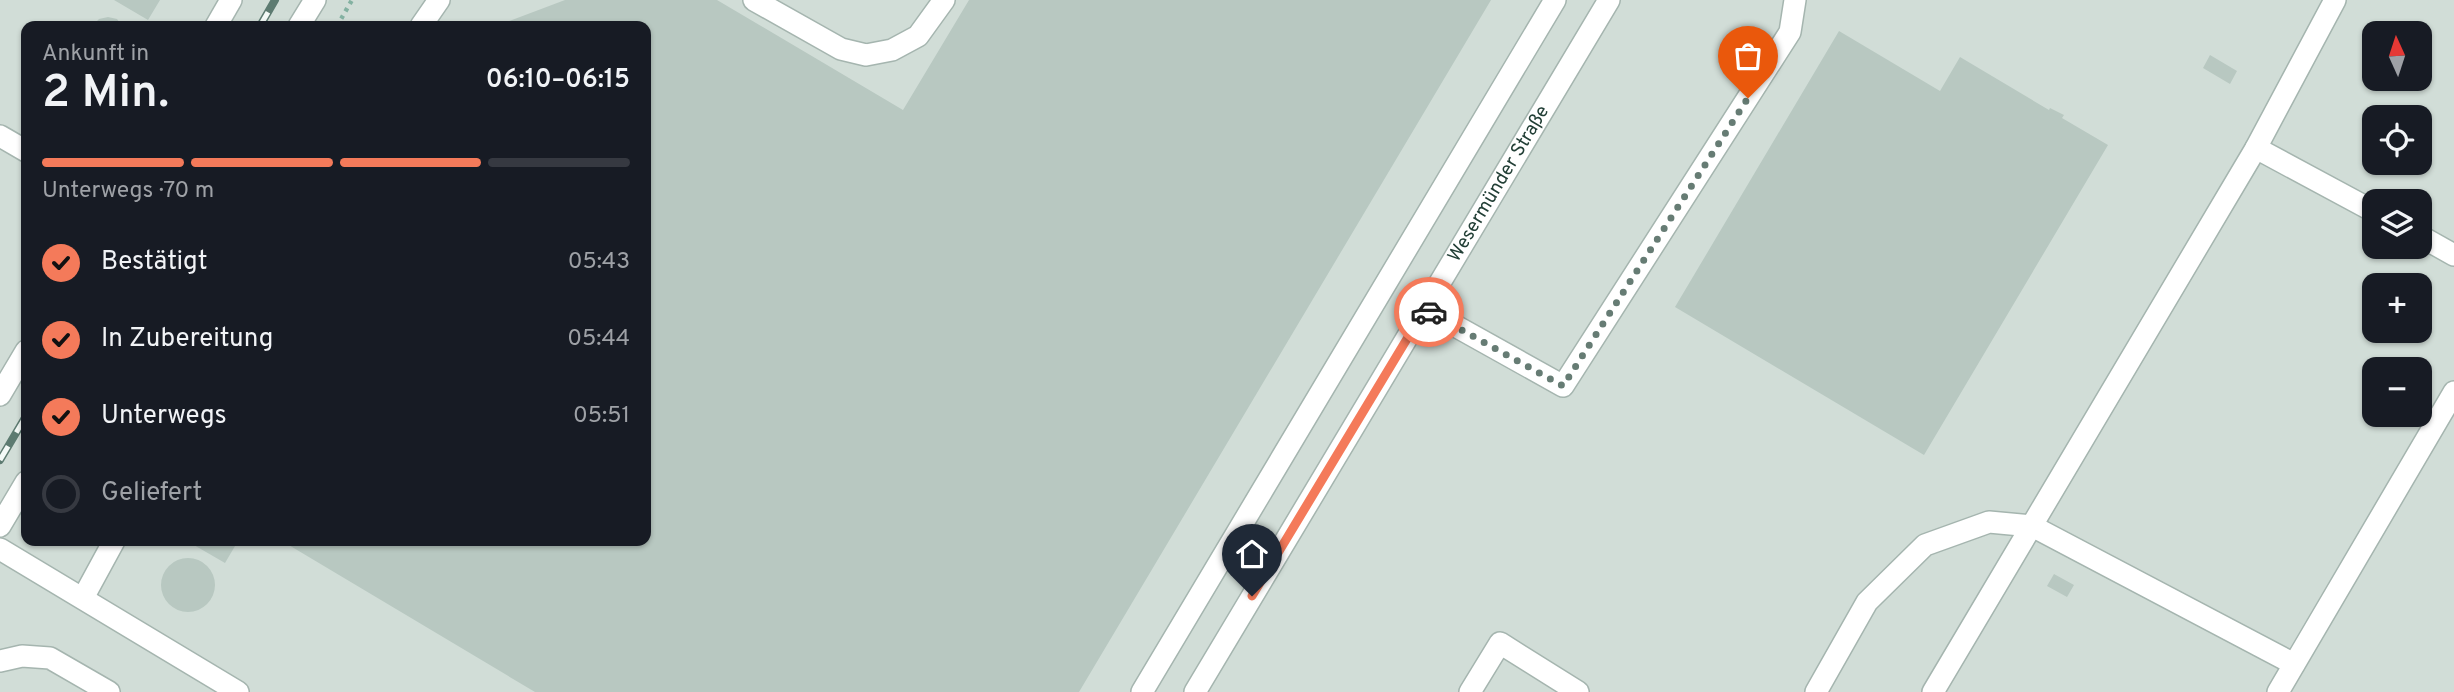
<!DOCTYPE html>
<html lang="de">
<head>
<meta charset="utf-8">
<style>
	:root { --surface:#171b24; --page:#20242c; --text:#f1f3f6; --muted:#9ea1a6; --line:#363941; --accent:#f47a5a }
	body { margin:0; font-family:Overpass,sans-serif; background:var(--page); color:var(--text); height:100vh; display:flex; flex-direction:column; font-size:26px; white-space:nowrap }
	* { box-sizing:border-box; margin:0 }
	p { font-size:23px; color:var(--muted) }
	.icon { flex:none; width:38px; height:38px; fill:none; stroke:currentColor; stroke-width:2; stroke-linecap:round; stroke-linejoin:round }
	.map { position:relative; flex:1; overflow:hidden }
	.drawer { position:absolute; left:21px; top:21px; width:630px; height:525px; display:flex; flex-direction:column; background:var(--surface); border-radius:14px; box-shadow:0 2px 5px #0004 }
	.drawer>* { flex:none }
	.needle { width:46px; rotate:357deg }
	.controls { position:absolute; left:2362px; top:21px; display:grid; gap:14px }
	.controls a { display:grid; place-items:center; width:70px; height:70px; border-radius:14px; background:var(--surface); box-shadow:0 2px 5px #0004; font-size:35px }
	.pin { position:absolute; display:grid; place-items:center; width:60px; height:60px; color:#fff; margin:-72px -30px; border-radius:50% 50% 50% 0; rotate:-45deg; box-shadow:0 0 7px #0007 }
	.pin .icon { rotate:45deg }
	.courier { position:absolute; display:grid; place-items:center; width:70px; height:70px; margin:-35px; border:5px solid #f47a5a; border-radius:50%; background:#fff; color:#222; box-shadow:0 2px 9px #0007 }
	.head em { font-style:normal; font-weight:600 }
	.head div { display:flex; flex-direction:column-reverse }
	.head { display:flex; align-items:center; justify-content:space-between; height:119px; padding:0 21px }
	h1 { font-size:46px; font-weight:600; line-height:52px }
	.bar { display:grid; grid-template-columns:repeat(4,1fr); gap:10px 7px; align-content:center; height:84px; padding:0 21px }
	.bar i { height:9px; border-radius:5px; background:var(--line) }
	.bar .active { background:var(--accent) }
	.bar p { grid-column:span 4 }
	ol { padding:0 21px; list-style:none }
	li { display:flex; align-items:center; gap:21px; height:77px }
	li p { margin-inline-start:auto }
	li .icon { padding:7px; border-radius:50%; background:var(--accent); color:#111; stroke-width:4 }
	li:last-child { color:var(--muted) }
	li i { width:38px; height:38px; border:4px solid var(--line); border-radius:50% }
	.map>svg:first-child { display:block }
	.built { fill:#d1ddd7; fill-rule:evenodd }
	.building { fill:#b8c8c1 }
	.lines { fill:none; stroke-linecap:round; stroke-linejoin:round }
	.minor-casing { stroke:#a5b5af; stroke-width:24 }
	.path { stroke:#83b1a1; stroke-width:4.5; stroke-dasharray:3.5 5; stroke-linecap:butt }
	.minor { stroke:#fff; stroke-width:21 }
	.rail-casing { stroke:#5d7b71; stroke-width:8 }
	.rail { stroke:#f4faf7; stroke-width:5; stroke-dasharray:16; stroke-linecap:butt }
	.done { stroke:#667c74; stroke-width:7; stroke-dasharray:0 12.6 }
	.route { stroke:#f47a5a; stroke-width:9 }
	.labels { text-anchor:middle; dominant-baseline:central; stroke-width:7; stroke-linejoin:round; paint-order:stroke }
	.street-label { font-size:19px; fill:#223f36; stroke:#f4faf7 }
</style>
</head>
<body>
<div class="map">
<svg width="2454" height="692" viewBox="0 0 2454 692">
	<rect width="100%" height="100%" fill="#e3ede8"/>
	<!-- built -->
	<path class="built" d="M0 0H2454V692H0ZM26 26H646V541H26ZM2375 33H2420V79H2375ZM2375 117H2420V163H2375ZM2375 201H2420V247H2375ZM2375 285H2420V331H2375ZM2375 369H2420V415H2375Z"/>
	<!-- building -->
	<path class="building" d="M114 0H160L148 20Z
		M565 0H717L903 110 969 0H1491L1079 692H535L282 541H646V26H496Z
		M108 17 117 19 122 26H92L99 19Z
		M1839 31 1940 91 1960 57 2049 110 2050 108 2064 115 2062 118 2108 145 1924 455 1675 307Z
		M2210 55 2237 71 2230 84 2203 68Z
		M187 541H238L225 563Z
		M161 585a27 27 0 1 1 54 0a27 27 0 1 1-54 0Z
		M2054 574 2074 585 2067 597 2047 586Z"/>
	<g class="lines">
		<!-- minor casing -->
		<g class="minor-casing">
			<g id="minor">
				<path d="M754 0 841 49 866 55 892 50 918 36 944 0"/>
				<path d="M216 26 231 0"/>
				<path d="M299 26 315 0"/>
				<path d="M421 26 439 0"/>
				<path d="M0 136 26 151"/>
				<path d="M2256 148 2375 212"/>
				<path d="M2420 236 2454 255"/>
				<path d="M1425 309 1563 386 1790 32 1795 0"/>
				<path d="M0 395 26 351"/>
				<path d="M0 526 26 482"/>
				<path d="M0 549 238 692"/>
				<path d="M83 598 114 541"/>
				<path d="M0 661 22 656 50 658 109 692"/>
				<path d="M1142 692 1555 0"/>
				<path id="s1" d="M1195 692 1609 0"/>
				<path d="M1470 692 1500 643 1578 692"/>
				<path d="M1816 692 1867 602 1925 545 1989 522 2032 526 2294 664"/>
				<path d="M1933 692 2256 148 2335 0"/>
				<path d="M2278 692 2454 392"/>
			</g>
		</g>
		<!-- path -->
		<path class="path" d="M337 26 352 0"/>
		<!-- minor -->
		<use href="#minor" class="minor"/>
		<!-- rail casing -->
		<g class="rail-casing">
			<path id="rail" d="M260 26 275 0
				M0 460 26 416"/>
		</g>
		<!-- rail -->
		<use href="#rail" class="rail"/>
	</g>
	<g class="lines">
		<!-- done -->
		<path class="done" d="M1429 312 1563 386 1748 98"/>
		<!-- route -->
		<path class="route" d="M1252 596 1425 309 1429 312"/>
	</g>
	<g class="labels">
		<!-- street labels -->
		<g class="street-label">
			<text stroke="none"><textPath href="#s1" startOffset="592">Wesermünder Straße</textPath></text>
		</g>
	</g>
</svg>
<div class="controls">
<a><svg class="needle" viewBox="-14 -14 28 28"><path d="M0-13l5 13h-10z" fill="#e53935"/><path d="M0 13l5-13h-10z" fill="#9ea1a6"/></svg></a>
<a><svg class="icon" aria-label="locate" viewBox="0 0 24 24"><circle cx="12" cy="12" r="6"/><path d="M12 2v4M12 18v4M2 12h4M18 12h4"/></svg></a>
<a><svg class="icon" aria-label="layers" viewBox="0 0 24 24"><path d="M12 4l9 5-9 5-9-5zM3 14l9 5 9-5"/></svg></a>
<a>+</a>
<a>−</a>
</div>
<div class="pin" style="left:1748px;top:98px;background:#ea580c"><svg class="icon" aria-label="bag" viewBox="0 0 24 24"><path d="M5 8h14l-1 12H6zM9 8a3 3 0 0 1 6 0"/></svg></div>
<div class="pin" style="left:1252px;top:596px;background:#1f2937"><svg class="icon" aria-label="home" viewBox="0 0 24 24"><path d="M3 11l9-7 9 7M6 9v11h12V9"/></svg></div>
<div class="courier" style="left:1429px;top:312px"><svg class="icon" aria-label="car" viewBox="0 0 24 24"><path d="M5 17H2v-5l4-1 3-4h7l3 4 3 1v5h-3M9 17h6M6 11h13"/><circle cx="7" cy="17" r="2"/><circle cx="17" cy="17" r="2"/></svg></div>
<section class="drawer">
<div class="head"><div><h1>2 Min.</h1><p>Ankunft in</p></div><em>06:10–06:15</em></div>
<div class="bar"><i class="active"></i><i class="active"></i><i class="active"></i><i></i><p>Unterwegs · 70 m</p></div>
<ol>
<li><svg class="icon" aria-label="check" viewBox="0 0 24 24"><path d="M5 12l5 5 9-10"/></svg>Bestätigt<p>05:43</p></li>
<li><svg class="icon" aria-label="check" viewBox="0 0 24 24"><path d="M5 12l5 5 9-10"/></svg>In Zubereitung<p>05:44</p></li>
<li><svg class="icon" aria-label="check" viewBox="0 0 24 24"><path d="M5 12l5 5 9-10"/></svg>Unterwegs<p>05:51</p></li>
<li><i></i>Geliefert</li>
</ol>
</section>
</div>
</body>
</html>
